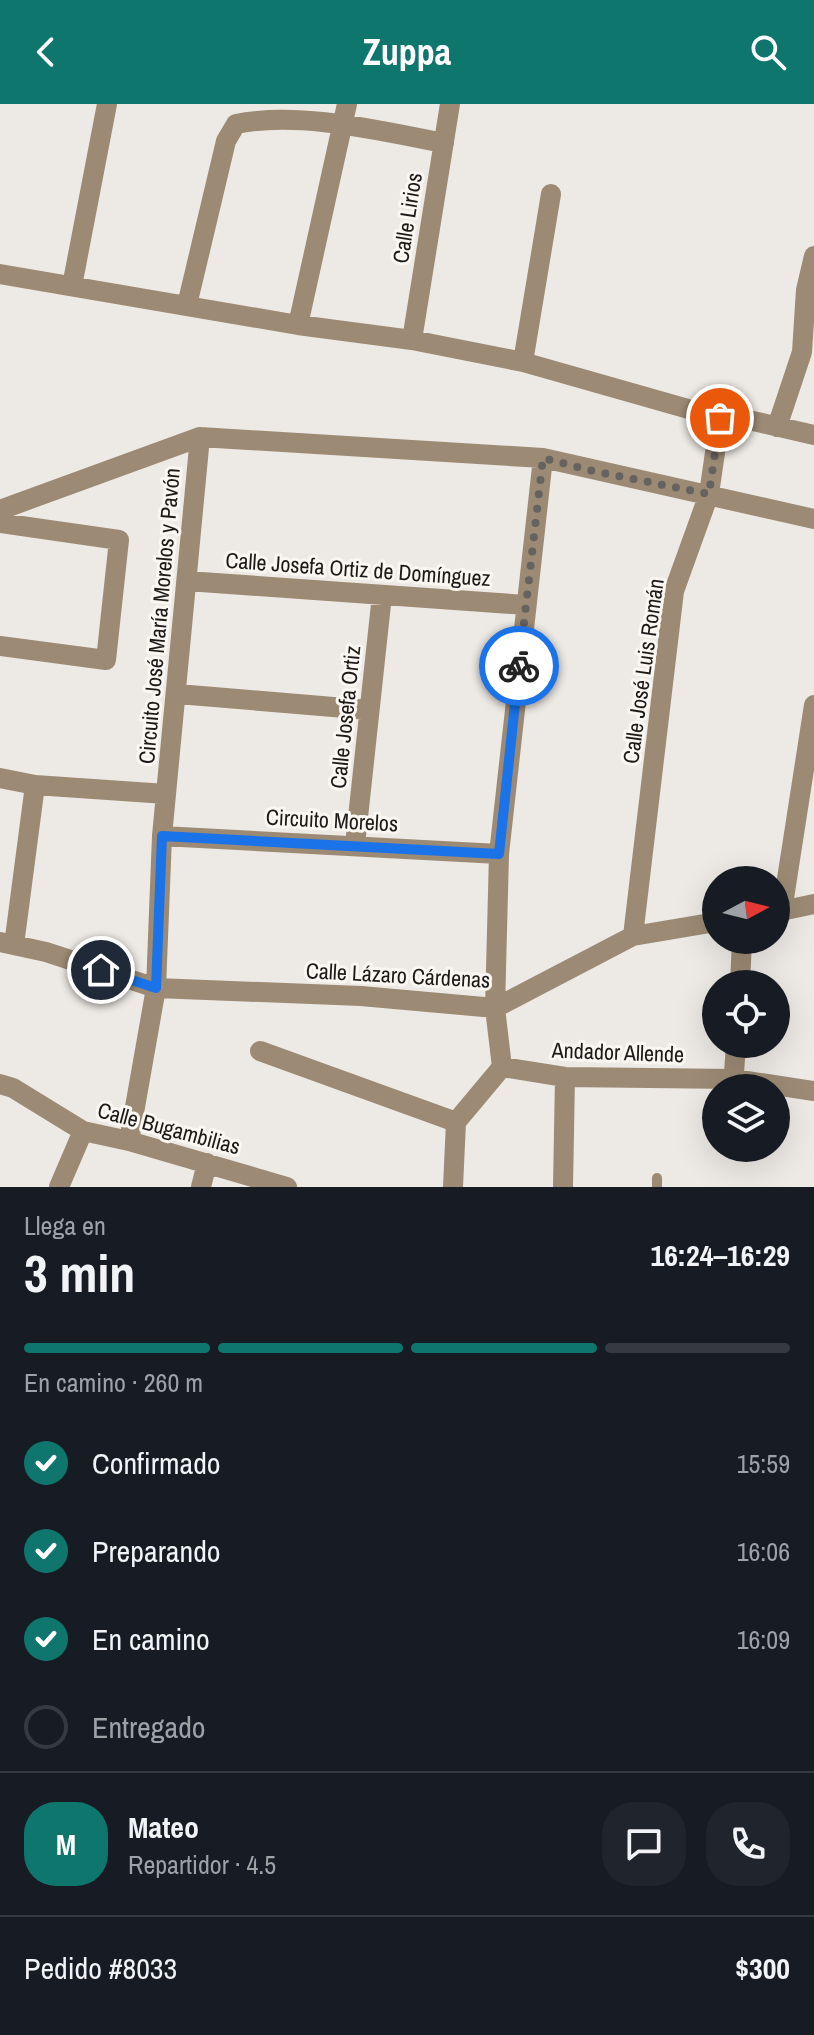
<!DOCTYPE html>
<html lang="es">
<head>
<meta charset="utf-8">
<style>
	:root { --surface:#171b24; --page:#20242c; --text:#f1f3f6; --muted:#9ea1a6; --line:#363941; --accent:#0f766e }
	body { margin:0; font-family:"Archivo Narrow",sans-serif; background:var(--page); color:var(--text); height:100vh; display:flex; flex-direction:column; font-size:30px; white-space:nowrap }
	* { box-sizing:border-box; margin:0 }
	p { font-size:26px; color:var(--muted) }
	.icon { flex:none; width:44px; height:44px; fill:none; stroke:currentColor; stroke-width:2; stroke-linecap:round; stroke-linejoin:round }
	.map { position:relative; height:1083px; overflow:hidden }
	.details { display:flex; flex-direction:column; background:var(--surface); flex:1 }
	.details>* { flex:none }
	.needle { width:52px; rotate:83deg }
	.tools { position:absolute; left:702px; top:762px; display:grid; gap:16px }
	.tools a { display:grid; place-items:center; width:88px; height:88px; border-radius:50%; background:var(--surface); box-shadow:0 8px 32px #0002; font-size:40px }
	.pin { position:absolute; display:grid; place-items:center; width:68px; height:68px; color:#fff; margin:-34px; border:4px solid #fff; border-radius:50%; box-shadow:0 2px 8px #0007 }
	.courier { position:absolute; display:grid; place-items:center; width:80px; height:80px; margin:-40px; border:6px solid #1a73e8; border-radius:50%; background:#fff; color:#222; box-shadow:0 2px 10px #0007 }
	.summary em { font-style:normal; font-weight:700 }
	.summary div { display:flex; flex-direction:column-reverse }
	.summary { display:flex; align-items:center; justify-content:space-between; height:136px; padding:0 24px }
	h1 { font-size:52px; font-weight:700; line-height:60px }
	.bar { display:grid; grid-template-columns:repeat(4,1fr); gap:12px 8px; align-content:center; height:96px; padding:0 24px }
	.bar i { height:10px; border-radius:6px; background:var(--line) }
	.bar .on { background:var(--accent) }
	.bar p { grid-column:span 4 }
	.line { display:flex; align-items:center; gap:20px; padding:0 24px; border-top:2px solid var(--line) }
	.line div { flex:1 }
	.round { display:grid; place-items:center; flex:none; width:84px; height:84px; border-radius:32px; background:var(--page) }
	ol { padding:0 24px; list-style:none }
	li { display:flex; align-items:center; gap:24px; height:88px }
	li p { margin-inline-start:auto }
	li .icon { padding:8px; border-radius:50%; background:var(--accent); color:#fff; stroke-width:4 }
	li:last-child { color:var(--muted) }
	li i { width:44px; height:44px; border:4px solid var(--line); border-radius:50% }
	header { display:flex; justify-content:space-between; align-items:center; height:104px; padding:0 24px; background:var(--accent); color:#fff; font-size:36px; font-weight:700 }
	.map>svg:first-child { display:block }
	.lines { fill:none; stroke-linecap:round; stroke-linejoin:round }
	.lane { stroke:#9c8a74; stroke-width:10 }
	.street { stroke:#9c8a74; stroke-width:20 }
	.done { stroke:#656260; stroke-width:8; stroke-dasharray:0 14.4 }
	.route { stroke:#1a73e8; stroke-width:10 }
	.labels { text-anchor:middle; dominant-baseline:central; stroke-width:6; stroke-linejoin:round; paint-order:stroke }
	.street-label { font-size:22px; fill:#1c1a19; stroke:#faf6f1 }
</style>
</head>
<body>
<header><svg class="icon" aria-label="back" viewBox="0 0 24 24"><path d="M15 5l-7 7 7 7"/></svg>Zuppa<svg class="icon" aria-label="search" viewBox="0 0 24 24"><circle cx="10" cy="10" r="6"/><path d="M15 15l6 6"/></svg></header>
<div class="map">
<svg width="814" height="1083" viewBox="0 0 814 1083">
	<rect width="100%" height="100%" fill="#ede9e4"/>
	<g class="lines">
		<!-- lane -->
		<path class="lane" d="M657 1083V1074"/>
		<!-- street -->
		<path class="street" d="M0 170 298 221 412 236 523 258 720 314 736 313 814 331
			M72 182 107 0
			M187 201 226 37 236 20C300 7 380 27 444 39
			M298 221 347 0
			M412 236 450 0
			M523 258 551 90
			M777 323 802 248 806 186 814 152
			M0 406 200 333 543 354 814 415
			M0 419 119 436 106 556 0 542
			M187 477 526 501
			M178 590 369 606
			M0 674 35 681 166 690
			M162 732 499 750
			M355 741 382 491
			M782 807 814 601
			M776 808 814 800
			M633 832 674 487 709 390 720 314
			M0 838 46 848 156 884 361 892 495 904 633 832 716 818
			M14 841 35 681
			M740 880 742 836
			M260 947 456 1018
			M502 963 565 973 734 975 814 987
			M0 980 13 984 83 1027 129 1037 287 1083
			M733 984 736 940
			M129 1037 156 884 162 732 200 333
			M59 1083 83 1027
			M201 1083 207 1059
			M453 1083 456 1018 502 963 495 904 499 750 543 354
			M563 1083 565 973"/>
	</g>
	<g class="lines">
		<!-- done -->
		<path class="done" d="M519 562 543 354 593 367 709 390 720 314"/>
		<!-- route -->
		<path class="route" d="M101 866 156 884 162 732 499 750 519 562"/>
	</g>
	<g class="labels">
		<!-- street labels -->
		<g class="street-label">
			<text transform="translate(407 114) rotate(-81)">Calle Lirios</text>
			<text transform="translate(358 465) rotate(4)">Calle Josefa Ortiz de Domínguez</text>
			<text transform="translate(159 512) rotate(-85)">Circuito José María Morelos y Pavón</text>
			<text transform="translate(643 567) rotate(-82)">Calle José Luis Román</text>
			<text transform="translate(345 613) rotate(-84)">Calle Josefa Ortiz</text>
			<text transform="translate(332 716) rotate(3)">Circuito Morelos</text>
			<text transform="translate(398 871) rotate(3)">Calle Lázaro Cárdenas</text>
			<text transform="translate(618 948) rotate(2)">Andador Allende</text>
			<text transform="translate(169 1024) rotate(15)">Calle Bugambilias</text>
		</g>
	</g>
</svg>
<div class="tools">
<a><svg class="needle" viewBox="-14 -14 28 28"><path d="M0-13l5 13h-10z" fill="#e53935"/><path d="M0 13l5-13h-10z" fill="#9ea1a6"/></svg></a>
<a><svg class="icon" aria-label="locate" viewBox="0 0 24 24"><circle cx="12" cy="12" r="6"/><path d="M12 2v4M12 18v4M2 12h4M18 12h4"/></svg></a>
<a><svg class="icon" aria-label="layers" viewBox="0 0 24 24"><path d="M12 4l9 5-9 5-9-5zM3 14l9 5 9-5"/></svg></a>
</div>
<div class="pin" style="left:720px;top:314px;background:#ea580c"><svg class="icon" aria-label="bag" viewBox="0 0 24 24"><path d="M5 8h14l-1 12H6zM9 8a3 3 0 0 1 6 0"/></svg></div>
<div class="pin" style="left:101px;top:866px;background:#1f2937"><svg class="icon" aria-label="home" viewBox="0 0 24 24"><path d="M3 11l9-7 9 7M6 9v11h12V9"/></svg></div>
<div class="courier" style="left:519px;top:562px"><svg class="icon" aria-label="bike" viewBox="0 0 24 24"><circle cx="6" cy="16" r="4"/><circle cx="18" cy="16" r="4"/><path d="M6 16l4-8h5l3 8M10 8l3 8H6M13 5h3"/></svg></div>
</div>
<section class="details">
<div class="summary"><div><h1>3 min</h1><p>Llega en</p></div><em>16:24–16:29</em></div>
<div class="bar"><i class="on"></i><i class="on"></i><i class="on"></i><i></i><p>En camino · 260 m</p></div>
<ol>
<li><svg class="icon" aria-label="check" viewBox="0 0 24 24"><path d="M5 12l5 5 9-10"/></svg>Confirmado<p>15:59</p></li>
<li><svg class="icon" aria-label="check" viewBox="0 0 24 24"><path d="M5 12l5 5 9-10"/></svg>Preparando<p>16:06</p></li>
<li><svg class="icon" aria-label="check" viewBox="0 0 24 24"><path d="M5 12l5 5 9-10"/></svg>En camino<p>16:09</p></li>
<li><i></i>Entregado</li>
</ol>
<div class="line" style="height:144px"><b class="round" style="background:var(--accent);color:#fff">M</b><div><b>Mateo</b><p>Repartidor · 4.5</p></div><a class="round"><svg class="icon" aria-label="chat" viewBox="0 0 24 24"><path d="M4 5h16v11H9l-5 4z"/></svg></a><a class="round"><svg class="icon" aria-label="phone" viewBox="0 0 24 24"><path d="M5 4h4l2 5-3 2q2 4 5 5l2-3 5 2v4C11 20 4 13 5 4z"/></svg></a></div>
<div class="line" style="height:104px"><div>Pedido #8033</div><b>$300</b></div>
</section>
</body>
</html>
